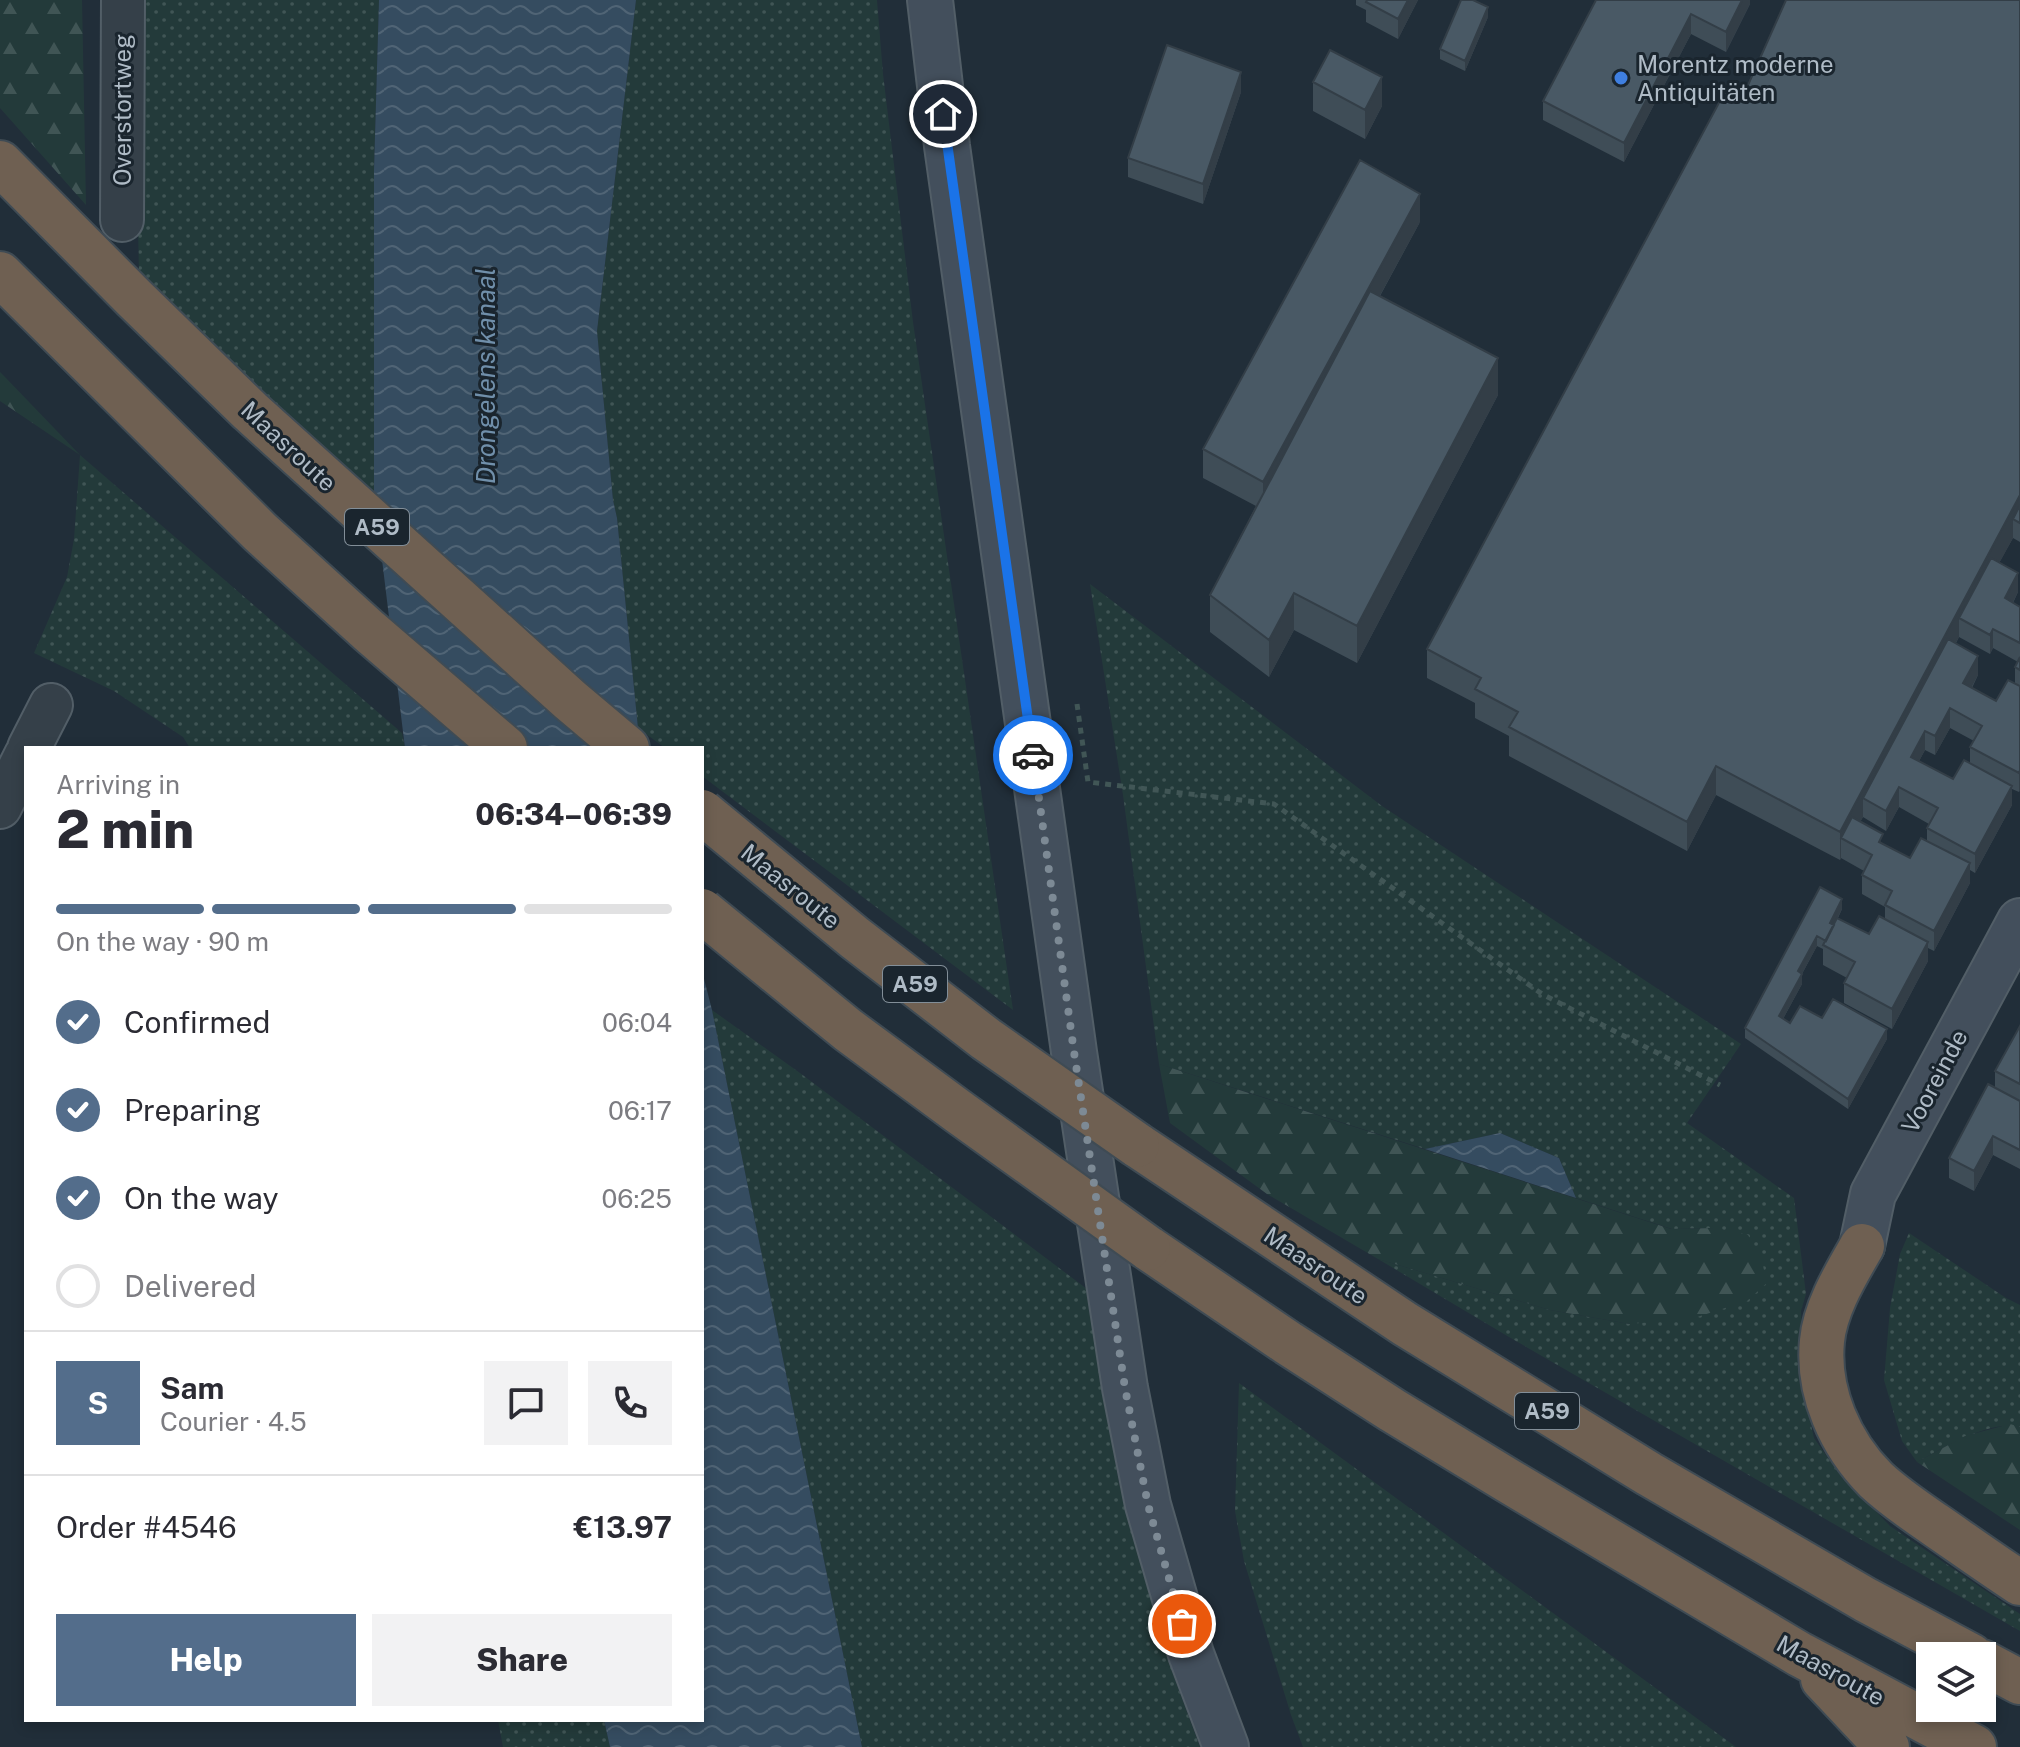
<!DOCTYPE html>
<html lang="en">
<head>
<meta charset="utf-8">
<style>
	:root { --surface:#fff; --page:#f2f2f3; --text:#2b2b33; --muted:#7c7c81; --line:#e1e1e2; --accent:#536d8b }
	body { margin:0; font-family:"Public Sans",sans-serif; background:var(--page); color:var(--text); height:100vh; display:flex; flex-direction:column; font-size:30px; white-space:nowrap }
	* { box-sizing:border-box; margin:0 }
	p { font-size:26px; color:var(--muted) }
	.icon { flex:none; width:44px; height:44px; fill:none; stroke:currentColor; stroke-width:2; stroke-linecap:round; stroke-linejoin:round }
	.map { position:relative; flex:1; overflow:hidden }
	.drawer { position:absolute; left:24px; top:746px; width:680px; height:976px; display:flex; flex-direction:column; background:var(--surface); border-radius:0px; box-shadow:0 4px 12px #0003 }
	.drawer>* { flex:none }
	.fabs { position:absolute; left:1916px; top:1642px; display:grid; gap:16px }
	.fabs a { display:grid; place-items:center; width:80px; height:80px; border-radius:0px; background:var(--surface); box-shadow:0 4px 12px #0003; font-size:40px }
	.pin { position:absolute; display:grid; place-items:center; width:68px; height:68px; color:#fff; margin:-34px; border:4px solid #fff; border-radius:50%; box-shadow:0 2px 8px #0007 }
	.courier { position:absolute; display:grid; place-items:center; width:80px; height:80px; margin:-40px; border:6px solid #1a73e8; border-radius:50%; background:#fff; color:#222; box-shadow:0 2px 10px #0007 }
	.headline em { font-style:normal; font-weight:800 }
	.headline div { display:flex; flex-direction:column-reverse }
	.headline { display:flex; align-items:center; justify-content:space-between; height:136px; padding:0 32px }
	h1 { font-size:52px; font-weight:800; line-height:60px }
	.bar { display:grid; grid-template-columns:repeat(4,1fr); gap:12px 8px; align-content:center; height:96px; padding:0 32px }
	.bar i { height:10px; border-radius:6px; background:var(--line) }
	.bar .current { background:var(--accent) }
	.bar p { grid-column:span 4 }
	.line { display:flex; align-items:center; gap:20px; padding:0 32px; border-top:2px solid var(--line) }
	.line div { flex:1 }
	.round { display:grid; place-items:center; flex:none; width:84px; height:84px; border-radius:0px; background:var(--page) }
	ol { padding:0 32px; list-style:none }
	li { display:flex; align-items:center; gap:24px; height:88px }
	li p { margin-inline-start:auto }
	li .icon { padding:8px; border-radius:50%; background:var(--accent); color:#fff; stroke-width:4 }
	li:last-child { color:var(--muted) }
	li i { width:44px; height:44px; border:4px solid var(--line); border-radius:50% }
	.cta { display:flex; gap:16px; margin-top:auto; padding:16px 32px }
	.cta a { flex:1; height:92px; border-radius:0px; background:var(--accent); color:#fff; font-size:32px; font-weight:800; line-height:92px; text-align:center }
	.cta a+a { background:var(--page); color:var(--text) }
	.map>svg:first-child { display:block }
	.grass { fill:url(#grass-dots) }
	.forest { fill:url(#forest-firs) }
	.water { fill:url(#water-waves) }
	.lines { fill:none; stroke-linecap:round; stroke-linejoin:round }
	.street-casing { stroke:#525e67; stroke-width:46 }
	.secondary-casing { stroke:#525e67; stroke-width:48 }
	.highway-casing { stroke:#3f4b54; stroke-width:48 }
	.path { stroke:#415656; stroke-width:5; stroke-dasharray:6 6; stroke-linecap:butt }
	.street { stroke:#354049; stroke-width:42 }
	.secondary { stroke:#434f5c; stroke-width:44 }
	.highway { stroke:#6f6052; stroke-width:44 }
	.highway-bridge-casing { stroke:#3f4b54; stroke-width:48; stroke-linecap:butt }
	.highway-bridge { stroke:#6f6052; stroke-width:44 }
	.wall { fill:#3f4d57; fill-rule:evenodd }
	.shaded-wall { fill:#333e47 }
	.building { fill:#495965; stroke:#333e47; stroke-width:2 }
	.done { stroke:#7d8a95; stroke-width:8; stroke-dasharray:0 14.4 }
	.route { stroke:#1a73e8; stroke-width:10 }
	.shop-dot { fill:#3f7fe0; stroke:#1a252e; stroke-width:3 }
	.labels { text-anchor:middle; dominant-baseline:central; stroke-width:6; stroke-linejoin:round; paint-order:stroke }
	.shield { fill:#1a252e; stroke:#828e98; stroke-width:2 }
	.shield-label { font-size:22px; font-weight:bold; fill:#afbbc6 }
	.poi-label { font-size:24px; fill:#afbbc6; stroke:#1a252e; text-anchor:start }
	.street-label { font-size:24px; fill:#afbbc6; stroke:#1a252e }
	.water-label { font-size:26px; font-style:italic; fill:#708faa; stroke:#1a252e }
</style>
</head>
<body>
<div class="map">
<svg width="2020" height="1747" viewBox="0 0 2020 1747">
	<defs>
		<pattern id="grass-dots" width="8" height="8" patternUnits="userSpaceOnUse" patternTransform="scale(2)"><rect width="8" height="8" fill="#233a3a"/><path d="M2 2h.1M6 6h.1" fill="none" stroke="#405555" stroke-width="1.8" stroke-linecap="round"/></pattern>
		<pattern id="forest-firs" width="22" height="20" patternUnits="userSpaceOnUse" patternTransform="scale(2)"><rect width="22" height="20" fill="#233a3a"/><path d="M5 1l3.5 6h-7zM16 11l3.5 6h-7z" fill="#405555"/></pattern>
		<pattern id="water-waves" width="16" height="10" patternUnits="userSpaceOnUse" patternTransform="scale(2)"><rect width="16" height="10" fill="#354c60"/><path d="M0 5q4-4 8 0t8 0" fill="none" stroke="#506475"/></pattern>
	</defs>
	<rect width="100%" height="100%" fill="#212e39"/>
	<!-- grass -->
	<path class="grass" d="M133 0H379L374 170V494L308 435 139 273Z
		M636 0H877L883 74 913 322 1013 1010 702 776V748H665L638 728 617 518 613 500 597 331Z
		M80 455 402 733 405 748H190L183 737 114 691 34 653 67 577 74 539Z
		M1090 584 1382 806 1741 1044 1687 1123 1794 1198 1806 1294 1801 1311 1805 1398 1814 1438 1837 1471 1890 1526 2020 1614V1631L1509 1337 1378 1259 1550 1310 1630 1324 1715 1228 1672 1229 1576 1198 1559 1158 1500 1133 1425 1149 1159 1064 1123 795Z
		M712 1010 800 1073 1087 1289 1119 1483 1173 1674 1200 1747H862Z
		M1909 1233 2006 1298 2020 1305V1427C1990 1419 1943 1448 1917 1462L1902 1441 1884 1380 1890 1308 1900 1254Z
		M1239 1383 1736 1747H1303L1291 1715 1244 1561 1235 1511Z
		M498 1720H604L610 1747H503Z"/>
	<!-- forest -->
	<path class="forest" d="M0 0H82L86 205 0 108Z
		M0 372 4 376 80 455 0 401Z
		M1159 1064 1671 1229 1715 1228 1748 1235 1761 1257 1767 1283 1747 1301 1694 1318 1630 1324 1550 1310 1378 1259 1267 1194 1170 1123Z
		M2010 1424 2020 1427V1530L1917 1462 1965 1436Z"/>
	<!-- water -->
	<path class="water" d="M379 0H636L597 331 613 500 617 518 638 728 644 748H405L374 494V170Z
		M702 971 712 1010 862 1747H610L604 1720H702Z
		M1500 1133 1559 1158 1576 1198 1425 1149Z"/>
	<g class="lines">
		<!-- street casing -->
		<g class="street-casing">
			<path id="street" d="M122 220 123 0
				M29 748 51 705
				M0 807 26 755"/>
		</g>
		<!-- secondary casing -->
		<g class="secondary-casing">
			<path id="secondary" d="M930 0 947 146 1074 1052 1125 1388 1148 1505 1191 1654 1226 1747
				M1862 1246 1873 1194 2020 921"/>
		</g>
		<!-- highway casing -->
		<g class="highway-casing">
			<path id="highway" d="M0 163 134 298 250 411 570 700 627 748
				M0 274 260 532 369 631 505 748
				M1137 1145 1405 1324 1649 1474 1866 1600 1971 1656
				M1862 1246C1846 1274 1825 1308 1822 1341 1817 1392 1840 1444 1876 1480 1893 1496 1915 1511 1934 1524 1963 1544 1991 1564 2020 1583
				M1148 1248 1288 1343 1392 1410 1507 1480 1799 1654 1974 1747
				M1982 1662 2020 1682
				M1823 1679 1887 1747"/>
		</g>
		<!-- path -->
		<path class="path" d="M1077 704 1088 782 1274 804 1542 994 1720 1085"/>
		<!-- street -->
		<use href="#street" class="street"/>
		<!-- secondary -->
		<use href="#secondary" class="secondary"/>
		<!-- highway -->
		<use href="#highway" class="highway"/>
		<!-- highway-bridge casing -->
		<g class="highway-bridge-casing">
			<path id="highway-bridge" d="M702 812 855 938 986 1039 1137 1145
				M702 911 848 1030 959 1112 1148 1248"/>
		</g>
		<!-- highway-bridge -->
		<use href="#highway-bridge" class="highway-bridge"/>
	</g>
	<!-- wall -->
	<path class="wall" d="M1356 0H1418L1398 39 1366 22V10L1356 5Z
		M1596 0H1750V4L1726 52 1691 34 1624 162 1543 120V101Z
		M2020 0V542L2013 538 1999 563 2018 592 2013 603 2020 607V790L2019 792 2012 789V805L1975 873 1970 870V883L1934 951 1928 948V961L1892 1029 1844 1003V983L1847 978 1823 965V949L1817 946 1802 974V984L1783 1019 1790 1023 1822 1018 1887 1039 1848 1109 1745 1038V1028L1820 887 1842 909 1838 918 1869 934 1885 919V907L1862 894V875L1864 871 1841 858 1840 860 1716 795 1687 851 1509 756V736L1475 718V703L1427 678V649L1745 92ZM1959 637 1990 654 1993 648 2018 662 2015 667V684L1996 701 1972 688 1978 675 1956 643ZM1950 728 1974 741 1970 747V763L1953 779 1919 761 1925 750 1935 755ZM1899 807 1929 824 1927 828V841L1910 858 1883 844 1860 822 1863 817 1886 831Z
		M1488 17 1465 71 1440 59V49Z
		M1313 82 1382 106 1365 139 1313 111Z
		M1241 92 1203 204 1128 177V158Z
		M1420 222 1380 296 1498 395 1357 663 1294 630 1269 677 1210 632V595L1256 506 1203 478V449Z
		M2020 1026V1169L1993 1155 1974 1191 1949 1178V1158L1995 1088V1071Z"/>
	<!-- shaded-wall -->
	<path class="shaded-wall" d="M1408 0H1418L1398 39V19Z
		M1742 0H1750V4L1726 52V32Z
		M1488 7V17L1465 71V61Z
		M1691 14V34L1624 162V143Z
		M1241 72V92L1203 204V184Z
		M1382 77V106L1365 139V110Z
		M1420 194V222L1263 510V482Z
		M1498 358V395L1357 663V626Z
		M2020 495V523L2013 519V538L1967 622 1959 618V637L1871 803 1863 798V817L1849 843 1841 838V858L1840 860V832Z
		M2018 573V592L2005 618V598Z
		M1294 593V630L1269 677V640Z
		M1993 629V648L1990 654V635Z
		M1978 656V675L1963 703V683Z
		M1950 708V728L1935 755V736Z
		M1925 731V750L1911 776V757Z
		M1716 766V795L1687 851V822Z
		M2020 770V790L2019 792V773Z
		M2012 786V805L1975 873V854Z
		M1899 787V807L1886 831V811Z
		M1970 863V883L1934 951V931Z
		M1842 899V909L1830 933V923Z
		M1817 936V946L1798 981V971Z
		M1928 942V961L1892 1029V1009Z
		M1802 974V984L1779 1026V1016Z
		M1887 1029V1039L1848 1109V1099Z
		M1993 1136V1155L1974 1191V1171Z"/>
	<!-- building -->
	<path class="building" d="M1367 0H1408L1398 19 1366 2Z
		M1461 0H1473L1488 7 1465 61 1440 49Z
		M1596 0H1742L1726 32 1691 14 1624 143 1543 101Z
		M1786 0H2020V495L1840 832 1716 766 1687 822 1509 727 1518 712 1475 689 1481 678 1427 649 1729 84 1745 92Z
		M1167 45 1241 72 1203 184 1128 158Z
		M1330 50 1382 77 1365 110 1313 82Z
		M1360 160 1420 194 1263 482 1203 449Z
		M1370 291 1498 358 1357 626 1294 593 1269 640 1210 595Z
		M2020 505V523L2013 519Z
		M1991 558 2018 573 2005 598 2020 607V643L1993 629 1990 635 1959 618Z
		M1948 639 1978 656 1963 683 1996 701 2008 680 2020 686V770L2019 773 1970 747 1982 726 1950 708 1935 736 1925 731 1911 757 1953 779 1964 760 2012 786 1975 854 1927 828 1938 808 1899 787 1886 811 1863 798Z
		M2020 657V670L2015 667Z
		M1852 817 1883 834 1879 842 1910 858 1921 838 1970 863 1934 931 1885 905 1892 891 1862 875 1872 855 1841 838Z
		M1820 887 1842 899 1830 923 1834 925 1826 941 1817 936 1798 971 1802 974 1779 1016 1790 1023 1800 1006 1822 1018 1833 999 1887 1029 1848 1099 1745 1028Z
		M1879 916 1928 942 1892 1009 1844 983 1855 962 1823 945 1837 918 1869 934Z
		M2020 1026V1084L1995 1071Z
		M1988 1084 2020 1101V1150L1993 1136 1974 1171 1949 1158Z"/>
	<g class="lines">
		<!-- done -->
		<path class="done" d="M1033 755 1074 1052 1125 1388 1148 1505 1182 1624"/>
		<!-- route -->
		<path class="route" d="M943 114 1033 755"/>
	</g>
	<!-- markers -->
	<circle class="shop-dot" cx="1621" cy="78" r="8"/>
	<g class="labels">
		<!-- shield labels -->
		<g class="shield">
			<rect x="345" y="509" width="64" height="36" rx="6"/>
			<rect x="883" y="966" width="64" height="36" rx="6"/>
			<rect x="1515" y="1393" width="64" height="36" rx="6"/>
		</g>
		<g class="shield-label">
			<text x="377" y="527">A59</text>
			<text x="915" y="984">A59</text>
			<text x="1547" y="1411">A59</text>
		</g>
		<!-- poi labels -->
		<g class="poi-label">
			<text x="1637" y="64">Morentz moderne<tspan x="1637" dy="28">Antiquitäten</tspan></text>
		</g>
		<!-- street labels -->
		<g class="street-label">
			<text transform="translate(122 110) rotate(-90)">Overstortweg</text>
			<text transform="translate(289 446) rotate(43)">Maasroute</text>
			<text transform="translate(791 886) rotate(39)">Maasroute</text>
			<text transform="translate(1934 1081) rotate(-62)">Vooreinde</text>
			<text transform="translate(1316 1265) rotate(34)">Maasroute</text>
			<text transform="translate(1831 1670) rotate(29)">Maasroute</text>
		</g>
		<!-- water labels -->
		<g class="water-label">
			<text transform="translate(485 376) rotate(-90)">Drongelens kanaal</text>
		</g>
	</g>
</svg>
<div class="fabs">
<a><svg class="icon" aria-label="layers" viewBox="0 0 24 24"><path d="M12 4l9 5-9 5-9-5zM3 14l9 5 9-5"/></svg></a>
</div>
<div class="pin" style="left:1182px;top:1624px;background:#ea580c"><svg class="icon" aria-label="bag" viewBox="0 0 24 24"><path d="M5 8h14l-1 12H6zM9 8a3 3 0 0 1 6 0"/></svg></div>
<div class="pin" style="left:943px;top:114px;background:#1f2937"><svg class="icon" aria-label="home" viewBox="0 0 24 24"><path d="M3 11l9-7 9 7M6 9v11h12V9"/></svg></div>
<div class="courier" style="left:1033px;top:755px"><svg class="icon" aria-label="car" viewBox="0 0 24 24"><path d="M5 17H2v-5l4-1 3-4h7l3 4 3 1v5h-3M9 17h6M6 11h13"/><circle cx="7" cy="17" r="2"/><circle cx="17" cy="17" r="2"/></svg></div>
<section class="drawer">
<div class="headline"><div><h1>2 min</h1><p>Arriving in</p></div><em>06:34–06:39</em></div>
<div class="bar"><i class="current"></i><i class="current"></i><i class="current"></i><i></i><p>On the way · 90 m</p></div>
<ol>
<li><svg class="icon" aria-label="check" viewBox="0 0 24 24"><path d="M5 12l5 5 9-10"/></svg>Confirmed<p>06:04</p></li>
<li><svg class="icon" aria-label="check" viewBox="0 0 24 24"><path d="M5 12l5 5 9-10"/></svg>Preparing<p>06:17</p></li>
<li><svg class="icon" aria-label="check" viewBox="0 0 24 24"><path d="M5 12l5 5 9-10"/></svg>On the way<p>06:25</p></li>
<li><i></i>Delivered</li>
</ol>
<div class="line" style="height:144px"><b class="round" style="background:var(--accent);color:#fff">S</b><div><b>Sam</b><p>Courier · 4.5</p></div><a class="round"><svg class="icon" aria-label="chat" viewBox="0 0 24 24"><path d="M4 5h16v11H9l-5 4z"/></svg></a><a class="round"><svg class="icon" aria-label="phone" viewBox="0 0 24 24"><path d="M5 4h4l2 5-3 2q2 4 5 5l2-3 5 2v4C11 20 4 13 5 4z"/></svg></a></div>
<div class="line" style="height:104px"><div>Order #4546</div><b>€13.97</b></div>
<div class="cta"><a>Help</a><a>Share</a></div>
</section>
</div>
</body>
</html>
